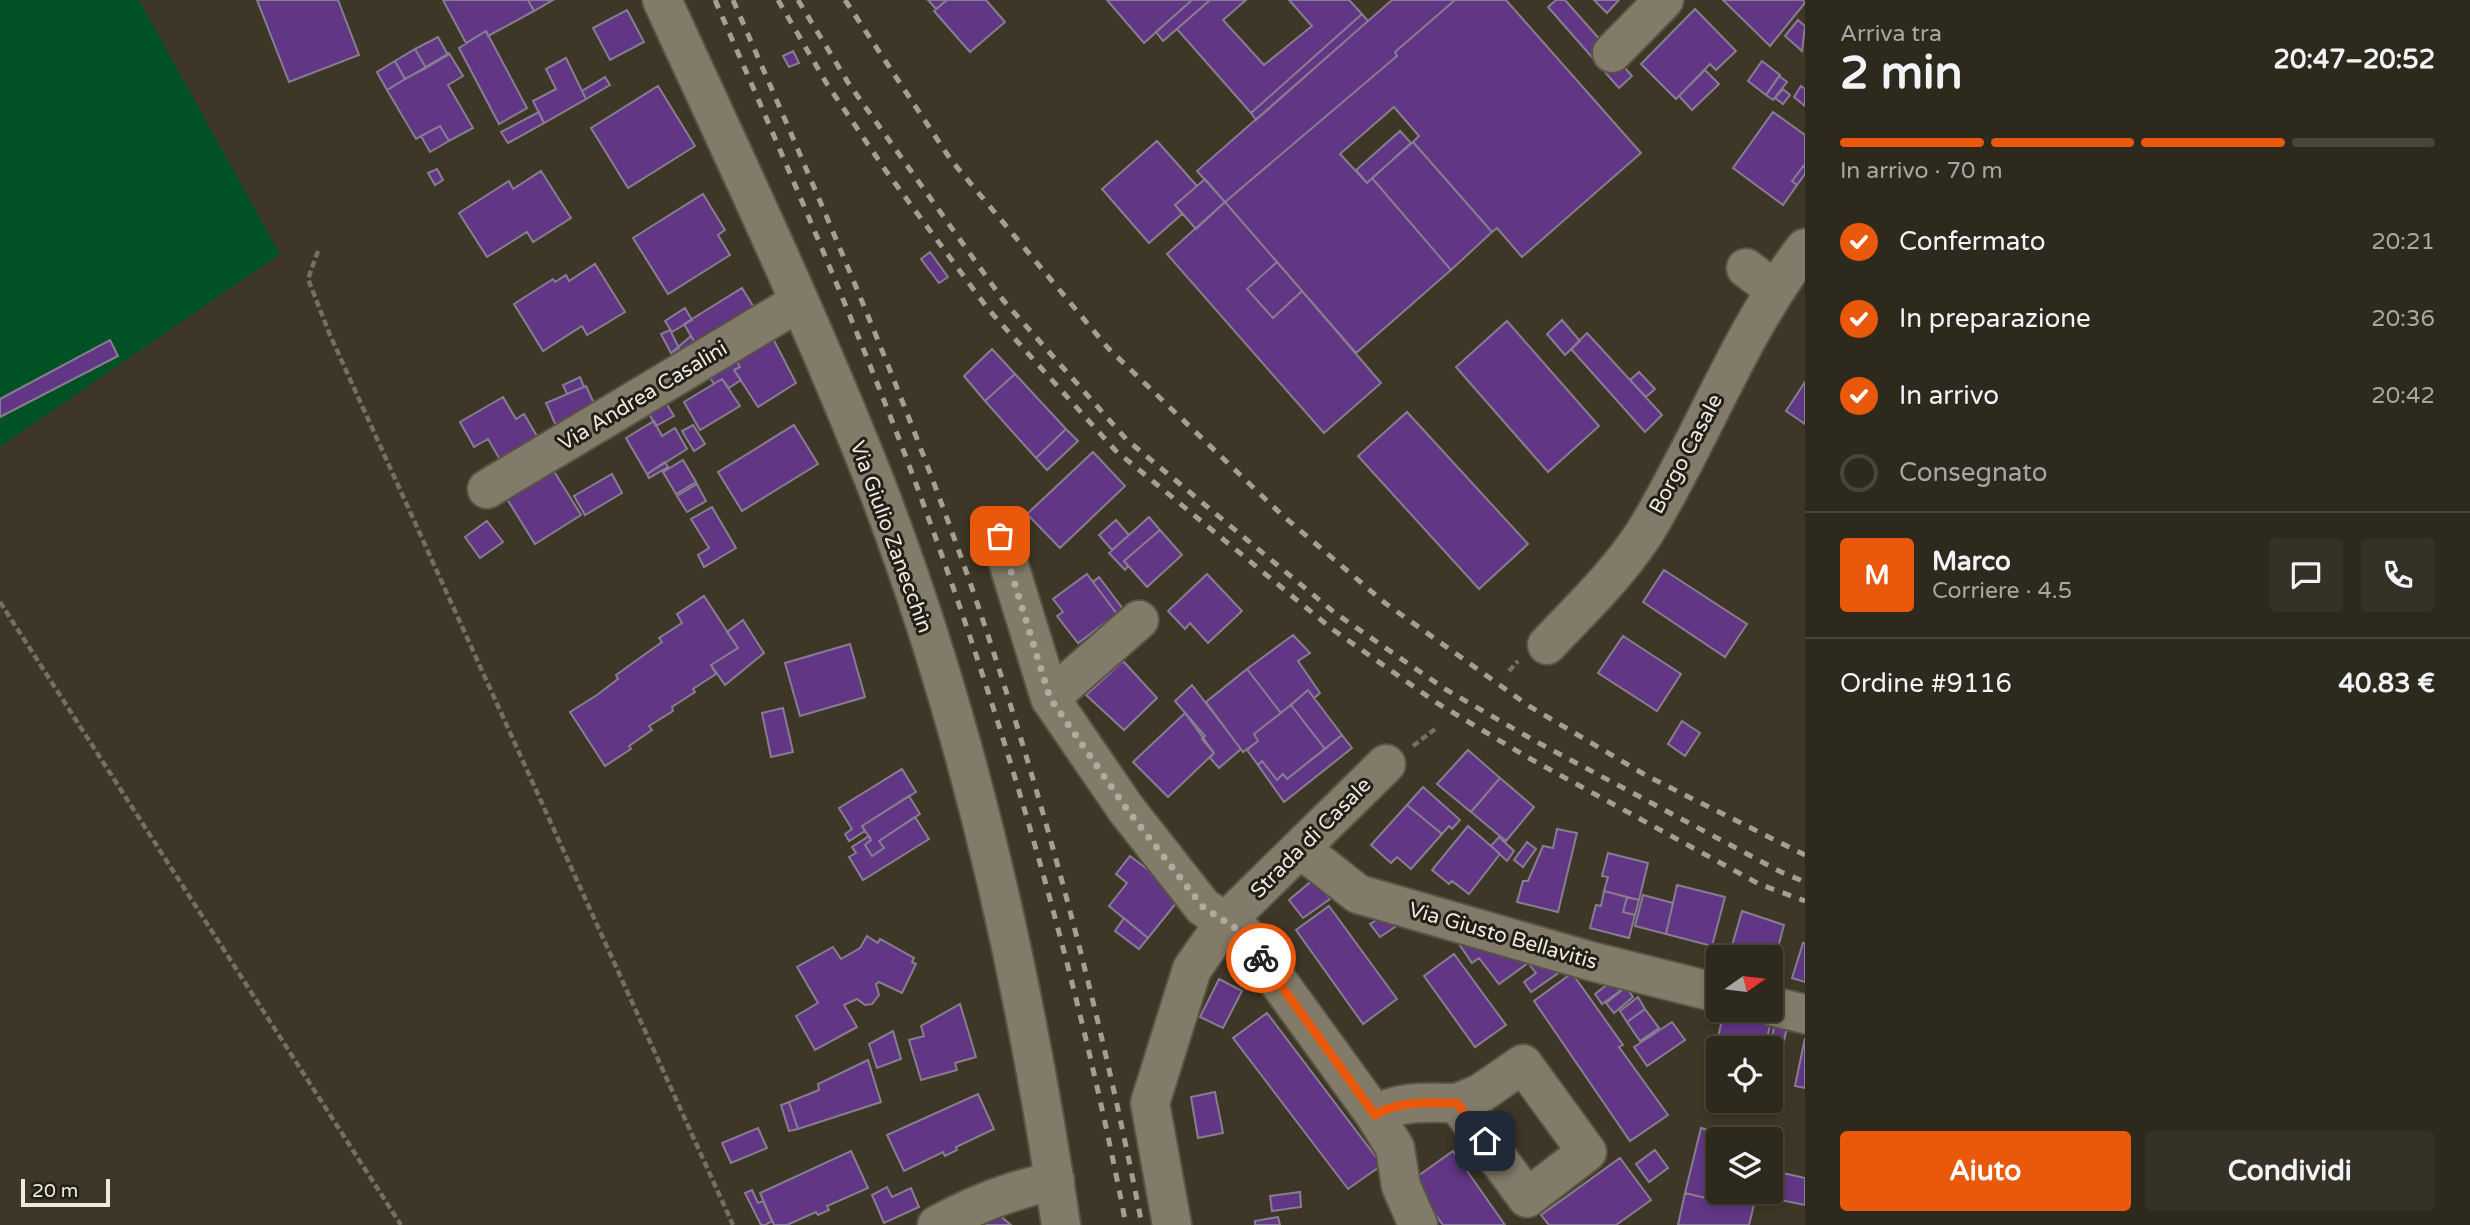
<!DOCTYPE html>
<html lang="it">
<head>
<meta charset="utf-8">
<style>
	:root { --surface:#2e291d; --page:#363126; --text:#f1f3f6; --muted:#a7a6a4; --line:#49453b; --accent:#ea580c }
	body { margin:0; font-family:"Varela Round",sans-serif; background:var(--page); color:var(--text); height:100vh; display:flex; flex-direction:column; font-size:26px; white-space:nowrap }
	* { box-sizing:border-box; margin:0 }
	p { font-size:23px; color:var(--muted) }
	.icon { flex:none; width:38px; height:38px; fill:none; stroke:currentColor; stroke-width:2; stroke-linecap:round; stroke-linejoin:round }
	.map { position:relative; flex:1; overflow:hidden }
	.side { display:flex; flex-direction:column; background:var(--surface); width:665px }
	.side>* { flex:none }
	.needle { width:46px; rotate:76deg }
	.buttons { position:absolute; left:1706px; top:945px; display:grid; gap:14px }
	.buttons a { display:grid; place-items:center; width:77px; height:77px; border-radius:7px; background:var(--surface); box-shadow:0 4px 10px #0003,0 0 0 2px var(--line); font-size:35px }
	.scale { position:absolute; left:21px; bottom:18px; width:89px; box-sizing:border-box; padding-left:7px; border:4px solid #eeeae0; border-top:0; font-size:19px; line-height:24px; white-space:nowrap; color:#eeeae0; -webkit-text-stroke:5px #221f17; paint-order:stroke }
	.pin { position:absolute; display:grid; place-items:center; width:60px; height:60px; color:#fff; margin:-30px; border-radius:14px; box-shadow:0 4px 10px #0006 }
	.courier { position:absolute; display:grid; place-items:center; width:70px; height:70px; margin:-35px; border:5px solid #ea580c; border-radius:50%; background:#fff; color:#222; box-shadow:0 2px 9px #0007 }
	.summary em { font-style:normal; font-weight:800 }
	.summary div { display:flex; flex-direction:column-reverse }
	.summary { display:flex; align-items:center; justify-content:space-between; height:119px; padding:0 35px }
	h1 { font-size:46px; font-weight:800; line-height:52px }
	.bar { display:grid; grid-template-columns:repeat(4,1fr); gap:10px 7px; align-content:center; height:84px; padding:0 35px }
	.bar i { height:9px; border-radius:5px; background:var(--line) }
	.bar .active { background:var(--accent) }
	.bar p { grid-column:span 4 }
	.line { display:flex; align-items:center; gap:18px; padding:0 35px; border-top:2px solid var(--line) }
	.line div { flex:1 }
	.round { display:grid; place-items:center; flex:none; width:74px; height:74px; border-radius:7px; background:var(--page) }
	ol { padding:0 35px; list-style:none }
	li { display:flex; align-items:center; gap:21px; height:77px }
	li p { margin-inline-start:auto }
	li .icon { padding:7px; border-radius:50%; background:var(--accent); color:#fff; stroke-width:4 }
	li:last-child { color:var(--muted) }
	li i { width:38px; height:38px; border:4px solid var(--line); border-radius:50% }
	.cta { display:flex; gap:14px; margin-top:auto; padding:14px 35px }
	.cta a { flex:1; height:80px; border-radius:7px; background:var(--accent); color:#fff; font-size:28px; font-weight:800; line-height:80px; text-align:center }
	.cta a+a { background:var(--page); color:var(--text) }
	main { display:flex; flex:1; min-height:0 }
	.map>svg:first-child { display:block }
	.green { fill:#005123 }
	.building { fill:#613684; stroke:#867e90; stroke-width:2 }
	.lines { fill:none; stroke-linecap:round; stroke-linejoin:round }
	.minor-casing { stroke:#595345; stroke-width:42 }
	.path { stroke:#756f61; stroke-width:4.5; stroke-dasharray:7 3.5; stroke-linecap:butt }
	.minor { stroke:#837b69; stroke-width:38 }
	.rail { stroke:#a49f92; stroke-width:5; stroke-dasharray:9 9; stroke-linecap:butt }
	.done { stroke:#b0ab9f; stroke-width:7; stroke-dasharray:0 12.6 }
	.route { stroke:#ea580c; stroke-width:9 }
	.labels { text-anchor:middle; dominant-baseline:central; stroke-width:6; stroke-linejoin:round; paint-order:stroke }
	.street-label { font-size:21px; fill:#eeeae0; stroke:#221f17 }
</style>
</head>
<body>
<main>
<div class="map">
<svg width="1805" height="1225" viewBox="0 0 1805 1225">
	<rect width="100%" height="100%" fill="#3e3727"/>
	<!-- green -->
	<path class="green" d="M0 0H139L280 254 0 447Z"/>
	<!-- building -->
	<path class="building" d="M257 0H338L359 55 289 82Z
		M443 0H528L534 11 488 36 486 31 466 43Z
		M528 0H553L534 11Z
		M928 0H947L936 9Z
		M947 0H986L1005 22 970 52 934 11Z
		M1107 0H1192L1144 43Z
		M1192 0H1210L1163 41 1156 32Z
		M1210 0H1246L1223 20 1264 65 1312 26 1289 0H1349L1362 14 1251 113 1177 29Z
		M1392 0H1455L1395 52 1397 56 1225 202 1197 171Z
		M1455 0H1506L1641 153 1522 257 1497 228 1492 232 1413 142 1419 136 1394 107 1340 154 1367 183 1372 178 1451 270 1356 353 1225 202 1397 56 1395 52Z
		M1556 0H1565L1632 76 1619 88 1548 7Z
		M1594 0H1619L1607 13Z
		M1723 0H1803L1805 3 1770 46Z
		M1695 9 1736 51 1716 70 1710 64 1676 99 1641 64Z
		M627 10 644 42 610 60 593 28Z
		M1362 14 1368 21 1256 120 1251 113Z
		M1798 20 1805 26 1802 51 1785 36Z
		M486 31 527 108 499 124 459 48Z
		M438 37 448 55 426 68 415 49Z
		M415 49 426 68 405 79 395 61Z
		M793 51 799 63 789 67 783 56Z
		M449 53 463 76 448 85 473 128 449 141 440 126 416 139 387 90Z
		M566 58 586 99 544 123 533 101 556 89 546 69Z
		M395 61 405 79 387 90 377 72Z
		M1762 61 1780 75 1766 95 1748 81Z
		M1705 70 1719 84 1692 110 1679 96Z
		M1779 76 1787 82 1773 100 1766 95Z
		M605 77 610 85 586 99 582 91Z
		M658 86 695 146 628 188 591 128Z
		M1801 86 1805 89V106L1794 97Z
		M1783 89 1790 95 1783 104 1775 98Z
		M539 112 544 123 508 143 501 132Z
		M1773 112 1805 135V164L1792 181 1797 185 1783 205 1733 168Z
		M440 126 449 141 430 152 421 136Z
		M1400 131 1411 143 1367 183 1356 170Z
		M1157 141 1197 186 1175 205 1182 214 1149 243 1102 189Z
		M1413 142 1492 232 1451 270 1372 178Z
		M1805 164V174L1797 185 1792 181Z
		M437 169 443 180 435 185 428 173Z
		M541 171 571 218 533 242 527 232 487 257 459 213 509 181 513 189Z
		M1205 179 1225 202 1196 229 1175 205Z
		M703 194 725 230 718 235 730 255 668 294 633 238Z
		M1225 202 1277 262 1247 289 1273 318 1302 291 1381 383 1324 433 1167 254Z
		M930 252 948 277 939 283 921 259Z
		M1277 262 1302 291 1273 318 1247 289Z
		M595 264 625 312 587 335 582 326 543 351 514 304 553 279 555 282 566 275 569 281Z
		M742 288 760 317 695 343 684 324Z
		M685 308 692 320 672 332 665 321Z
		M1562 320 1580 341 1565 355 1547 334Z
		M1507 321 1599 426 1548 472 1456 367Z
		M768 329 796 383 758 407 734 370 740 367 731 353Z
		M670 330 679 348 671 353 661 334Z
		M1587 333 1662 415 1645 432 1571 349Z
		M691 336 695 343 678 365 671 353Z
		M110 340 118 356 0 417V399Z
		M992 349 1015 374 985 401 964 376Z
		M731 353 740 367 734 370 741 380 729 388 722 379 714 384 705 370Z
		M1639 372 1655 389 1646 397 1630 380Z
		M1015 374 1066 429 1036 458 985 401Z
		M580 377 584 387 567 394 563 385Z
		M722 379 740 406 700 430 684 402Z
		M1805 382V424L1786 411Z
		M586 386 599 414 557 428 546 403Z
		M661 395 674 416 656 426 644 405Z
		M503 397 516 419 524 414 541 443 505 468 488 439 474 447 460 422Z
		M1407 412 1528 544 1479 589 1358 456Z
		M654 421 662 436 675 428 687 449 647 474 626 438Z
		M693 425 705 444 694 451 682 431Z
		M794 425 818 464 742 511 718 472Z
		M1066 429 1078 441 1047 470 1036 458Z
		M1093 452 1125 486 1060 548 1027 514Z
		M683 460 696 482 676 494 663 472Z
		M665 462 668 467 649 478 647 474Z
		M552 468 581 515 535 544 502 491Z
		M612 474 622 493 585 515 574 496Z
		M697 484 706 501 687 512 677 496Z
		M712 507 736 548 704 567 698 555 709 548 691 519Z
		M1149 517 1160 530 1124 561 1128 566 1125 570 1109 553Z
		M1116 520 1129 535 1112 550 1099 535Z
		M487 521 503 542 480 558 465 537Z
		M1160 530 1182 555 1147 587 1124 561Z
		M1664 570 1747 624 1725 657 1643 602Z
		M1087 574 1117 614 1078 643 1057 616 1063 612 1053 599Z
		M1207 574 1242 611 1208 643 1190 623 1185 629 1168 611Z
		M1099 577 1123 609 1117 614 1093 582Z
		M704 596 738 648 711 665 716 674 693 689 695 692 672 707 673 711 649 726 652 730 629 746 631 749 605 766 570 712 597 695 618 679 616 675 662 642 659 638 682 623 677 614Z
		M743 620 764 653 725 685 711 665 738 648 727 632Z
		M1293 635 1310 653 1298 661 1320 693 1314 698 1308 690 1281 713 1247 669Z
		M1623 636 1681 674 1657 711 1598 673Z
		M850 644 865 697 800 716 785 663Z
		M1123 661 1157 698 1124 730 1086 695Z
		M1247 669 1281 713 1254 734 1258 741 1243 752 1206 702Z
		M1192 685 1241 749 1219 768 1210 758 1214 753 1202 739 1205 736 1175 701Z
		M1308 690 1342 735 1325 749 1291 705Z
		M1291 705 1325 749 1287 779 1283 774 1277 780 1262 761 1258 765 1247 750 1258 741 1254 734Z
		M783 708 793 752 771 757 762 713Z
		M1185 713 1214 753 1168 797 1133 762Z
		M1682 721 1700 733 1685 756 1668 744Z
		M1342 735 1352 748 1284 802 1258 765 1262 761 1277 780 1283 774 1287 779Z
		M1468 750 1500 778 1471 812 1437 784Z
		M902 769 916 792 862 826 865 831 849 841 845 834 852 829 839 808Z
		M1500 778 1534 807 1506 841 1471 812Z
		M1423 787 1460 820 1452 829 1449 826 1442 834 1407 805Z
		M909 796 920 814 879 841 884 848 872 856 865 845 871 840 862 826Z
		M1407 805 1442 834 1411 869 1397 857 1391 863 1371 845Z
		M915 817 929 839 863 880 849 857 856 853 852 847 869 836 871 840 865 845 872 856 884 848 879 841Z
		M1468 826 1500 854 1469 894 1452 881 1449 884 1432 870Z
		M1557 829 1577 833 1558 912 1517 902 1523 881H1528L1543 846 1553 848Z
		M1499 837 1514 851 1507 861 1491 846Z
		M1527 842 1536 849 1523 867 1514 860Z
		M1608 853 1648 863 1639 900 1604 891 1608 877 1602 876Z
		M1130 856 1164 882 1185 892 1148 938 1109 906 1127 883 1116 874Z
		M1314 879 1330 899 1303 918 1289 900Z
		M1677 885 1725 897 1712 946 1666 934Z
		M1604 891 1627 897 1623 912 1635 915 1629 938 1590 928 1596 905 1601 906Z
		M1643 895 1673 903 1666 934 1635 926Z
		M1627 897 1639 900 1635 915 1623 912Z
		M1329 906 1397 999 1363 1024 1296 930Z
		M1395 908 1404 921 1380 937 1370 924Z
		M1742 911 1784 925 1777 951 1756 946 1754 955 1731 949Z
		M1124 918 1148 938 1139 949 1115 931Z
		M1477 932 1567 967 1531 992 1524 982 1536 973 1528 963 1499 984 1479 958 1472 963 1459 944Z
		M867 936 878 943 880 939 914 958 912 962 916 964 902 993 879 982 876 984 879 995 872 1004 865 1005 857 999 844 1005 857 1027 815 1050 796 1016 818 1003 797 967 833 947 841 959 860 948Z
		M1803 943H1805V982L1792 978Z
		M1454 954 1506 1025 1475 1047 1424 976Z
		M1572 973 1623 1045 1619 1047 1668 1115 1630 1141 1534 1001Z
		M1219 979 1242 991 1223 1028 1200 1017Z
		M1612 981 1620 991 1602 1004 1595 994Z
		M1626 987 1633 997 1614 1013 1606 1003Z
		M1638 997 1645 1009 1627 1022 1620 1011Z
		M960 1004 976 1057 955 1063 957 1070 921 1080 909 1040 924 1036 921 1026Z
		M1645 1009 1659 1028 1640 1041 1627 1022Z
		M1724 1010 1772 1016 1765 1048H1718V1077L1710 1075Z
		M1267 1013 1382 1165 1348 1189 1233 1038Z
		M1776 1019 1788 1022 1780 1060 1771 1058 1769 1048Z
		M1672 1022 1685 1040 1647 1066 1634 1047Z
		M893 1031 901 1059 877 1068 869 1044Z
		M1805 1038V1088L1795 1086Z
		M868 1060 881 1102 798 1129 789 1102 819 1090 818 1084Z
		M1215 1092 1223 1133 1198 1138 1191 1097Z
		M978 1094 994 1129 956 1147 957 1150 945 1156 943 1152 904 1171 887 1135Z
		M789 1102 798 1129 789 1131 781 1105Z
		M758 1128 767 1148 731 1163 722 1143Z
		M1701 1128 1733 1136 1732 1139H1718V1201L1685 1193Z
		M1655 1150 1668 1168 1649 1182 1636 1164Z
		M851 1151 868 1188 827 1206 829 1210 818 1215 816 1212 787 1225H774L760 1193Z
		M1453 1151 1505 1225H1443L1411 1181Z
		M1620 1158 1651 1200 1616 1225H1549L1541 1215Z
		M1783 1173 1805 1178V1205L1776 1199Z
		M887 1187 892 1197 911 1188 919 1207 884 1223 872 1195Z
		M752 1190 758 1203 763 1201 772 1221 765 1225H761L745 1193Z
		M1300 1192 1301 1207 1272 1211 1270 1196Z
		M1720 1192H1757L1749 1225H1678L1685 1193 1718 1201Z
		M991 1208 1011 1225H976Z
		M1278 1217 1280 1225H1255V1221Z"/>
	<g class="lines">
		<!-- minor casing -->
		<g class="minor-casing">
			<path id="minor" d="M662 0C735 159 811 319 875 482 967 720 1024 973 1061 1225
				M1612 53 1664 0
				M1746 268 1773 289
				M487 489 799 302
				M1000 536 1050 698 1126 809 1203 907 1243 933 1375 1115 1395 1148 1401 1186 1418 1225
				M1547 645C1581 609 1618 574 1645 532 1702 439 1738 335 1805 248
				M1050 698 1139 620
				M1302 850 1358 894 1590 961 1718 993
				M1771 1006 1805 1014
				M1375 1115C1399 1100 1430 1103 1457 1103L1527 1198 1587 1152 1523 1064 1481 1093 1457 1103
				M937 1225C976 1204 1011 1190 1055 1181
				M1172 1225 1150 1103 1192 969 1225 922 1386 764"/>
		</g>
		<!-- path -->
		<path class="path" d="M318 251 308 279 330 335 733 1225
			M0 602 401 1225
			M1509 671 1518 661
			M1413 746 1435 729"/>
		<!-- minor -->
		<use href="#minor" class="minor"/>
		<!-- rail -->
		<path class="rail" d="M715 0C779 147 843 294 901 444 997 697 1075 959 1126 1225
			M733 0C818 195 903 390 973 591 1044 798 1100 1010 1142 1225
			M778 0 827 84 886 171 988 309 1115 450 1332 629 1437 703 1527 757 1759 884 1805 901
			M798 0 849 84 1003 300 1127 440 1335 613 1445 689 1535 741 1781 872 1805 882
			M845 0 951 160 1108 348 1282 515 1385 603 1529 706 1647 776 1805 855"/>
	</g>
	<g class="lines">
		<!-- done -->
		<path class="done" d="M1000 536 1050 698 1126 808 1203 907 1243 933 1261 958"/>
		<!-- route -->
		<path class="route" d="M1261 958 1375 1115C1399 1100 1430 1103 1457 1103L1485 1141"/>
	</g>
	<g class="labels">
		<!-- street labels -->
		<g class="street-label">
			<text transform="translate(643 396) rotate(-31)">Via Andrea Casalini</text>
			<text transform="translate(1686 454) rotate(-62)">Borgo Casale</text>
			<text transform="translate(891 537) rotate(70)">Via Giulio Zanecchin</text>
			<text transform="translate(1311 838) rotate(-45)">Strada di Casale</text>
			<text transform="translate(1503 936) rotate(16)">Via Giusto Bellavitis</text>
		</g>
	</g>
</svg>
<div class="buttons">
<a><svg class="needle" viewBox="-14 -14 28 28"><path d="M0-13l5 13h-10z" fill="#e53935"/><path d="M0 13l5-13h-10z" fill="#a7a6a4"/></svg></a>
<a><svg class="icon" aria-label="locate" viewBox="0 0 24 24"><circle cx="12" cy="12" r="6"/><path d="M12 2v4M12 18v4M2 12h4M18 12h4"/></svg></a>
<a><svg class="icon" aria-label="layers" viewBox="0 0 24 24"><path d="M12 4l9 5-9 5-9-5zM3 14l9 5 9-5"/></svg></a>
</div>
<div class="scale">20 m</div>
<div class="pin" style="left:1000px;top:536px;background:#ea580c"><svg class="icon" aria-label="bag" viewBox="0 0 24 24"><path d="M5 8h14l-1 12H6zM9 8a3 3 0 0 1 6 0"/></svg></div>
<div class="pin" style="left:1485px;top:1141px;background:#1f2937"><svg class="icon" aria-label="home" viewBox="0 0 24 24"><path d="M3 11l9-7 9 7M6 9v11h12V9"/></svg></div>
<div class="courier" style="left:1261px;top:958px"><svg class="icon" aria-label="bike" viewBox="0 0 24 24"><circle cx="6" cy="16" r="4"/><circle cx="18" cy="16" r="4"/><path d="M6 16l4-8h5l3 8M10 8l3 8H6M13 5h3"/></svg></div>
</div>
<section class="side">
<div class="summary"><div><h1>2 min</h1><p>Arriva tra</p></div><em>20:47–20:52</em></div>
<div class="bar"><i class="active"></i><i class="active"></i><i class="active"></i><i></i><p>In arrivo · 70 m</p></div>
<ol>
<li><svg class="icon" aria-label="check" viewBox="0 0 24 24"><path d="M5 12l5 5 9-10"/></svg>Confermato<p>20:21</p></li>
<li><svg class="icon" aria-label="check" viewBox="0 0 24 24"><path d="M5 12l5 5 9-10"/></svg>In preparazione<p>20:36</p></li>
<li><svg class="icon" aria-label="check" viewBox="0 0 24 24"><path d="M5 12l5 5 9-10"/></svg>In arrivo<p>20:42</p></li>
<li><i></i>Consegnato</li>
</ol>
<div class="line" style="height:126px"><b class="round" style="background:var(--accent);color:#fff">M</b><div><b>Marco</b><p>Corriere · 4.5</p></div><a class="round"><svg class="icon" aria-label="chat" viewBox="0 0 24 24"><path d="M4 5h16v11H9l-5 4z"/></svg></a><a class="round"><svg class="icon" aria-label="phone" viewBox="0 0 24 24"><path d="M5 4h4l2 5-3 2q2 4 5 5l2-3 5 2v4C11 20 4 13 5 4z"/></svg></a></div>
<div class="line" style="height:91px"><div>Ordine #9116</div><b>40.83 €</b></div>
<div class="cta"><a>Aiuto</a><a>Condividi</a></div>
</section>
</main>
</body>
</html>
